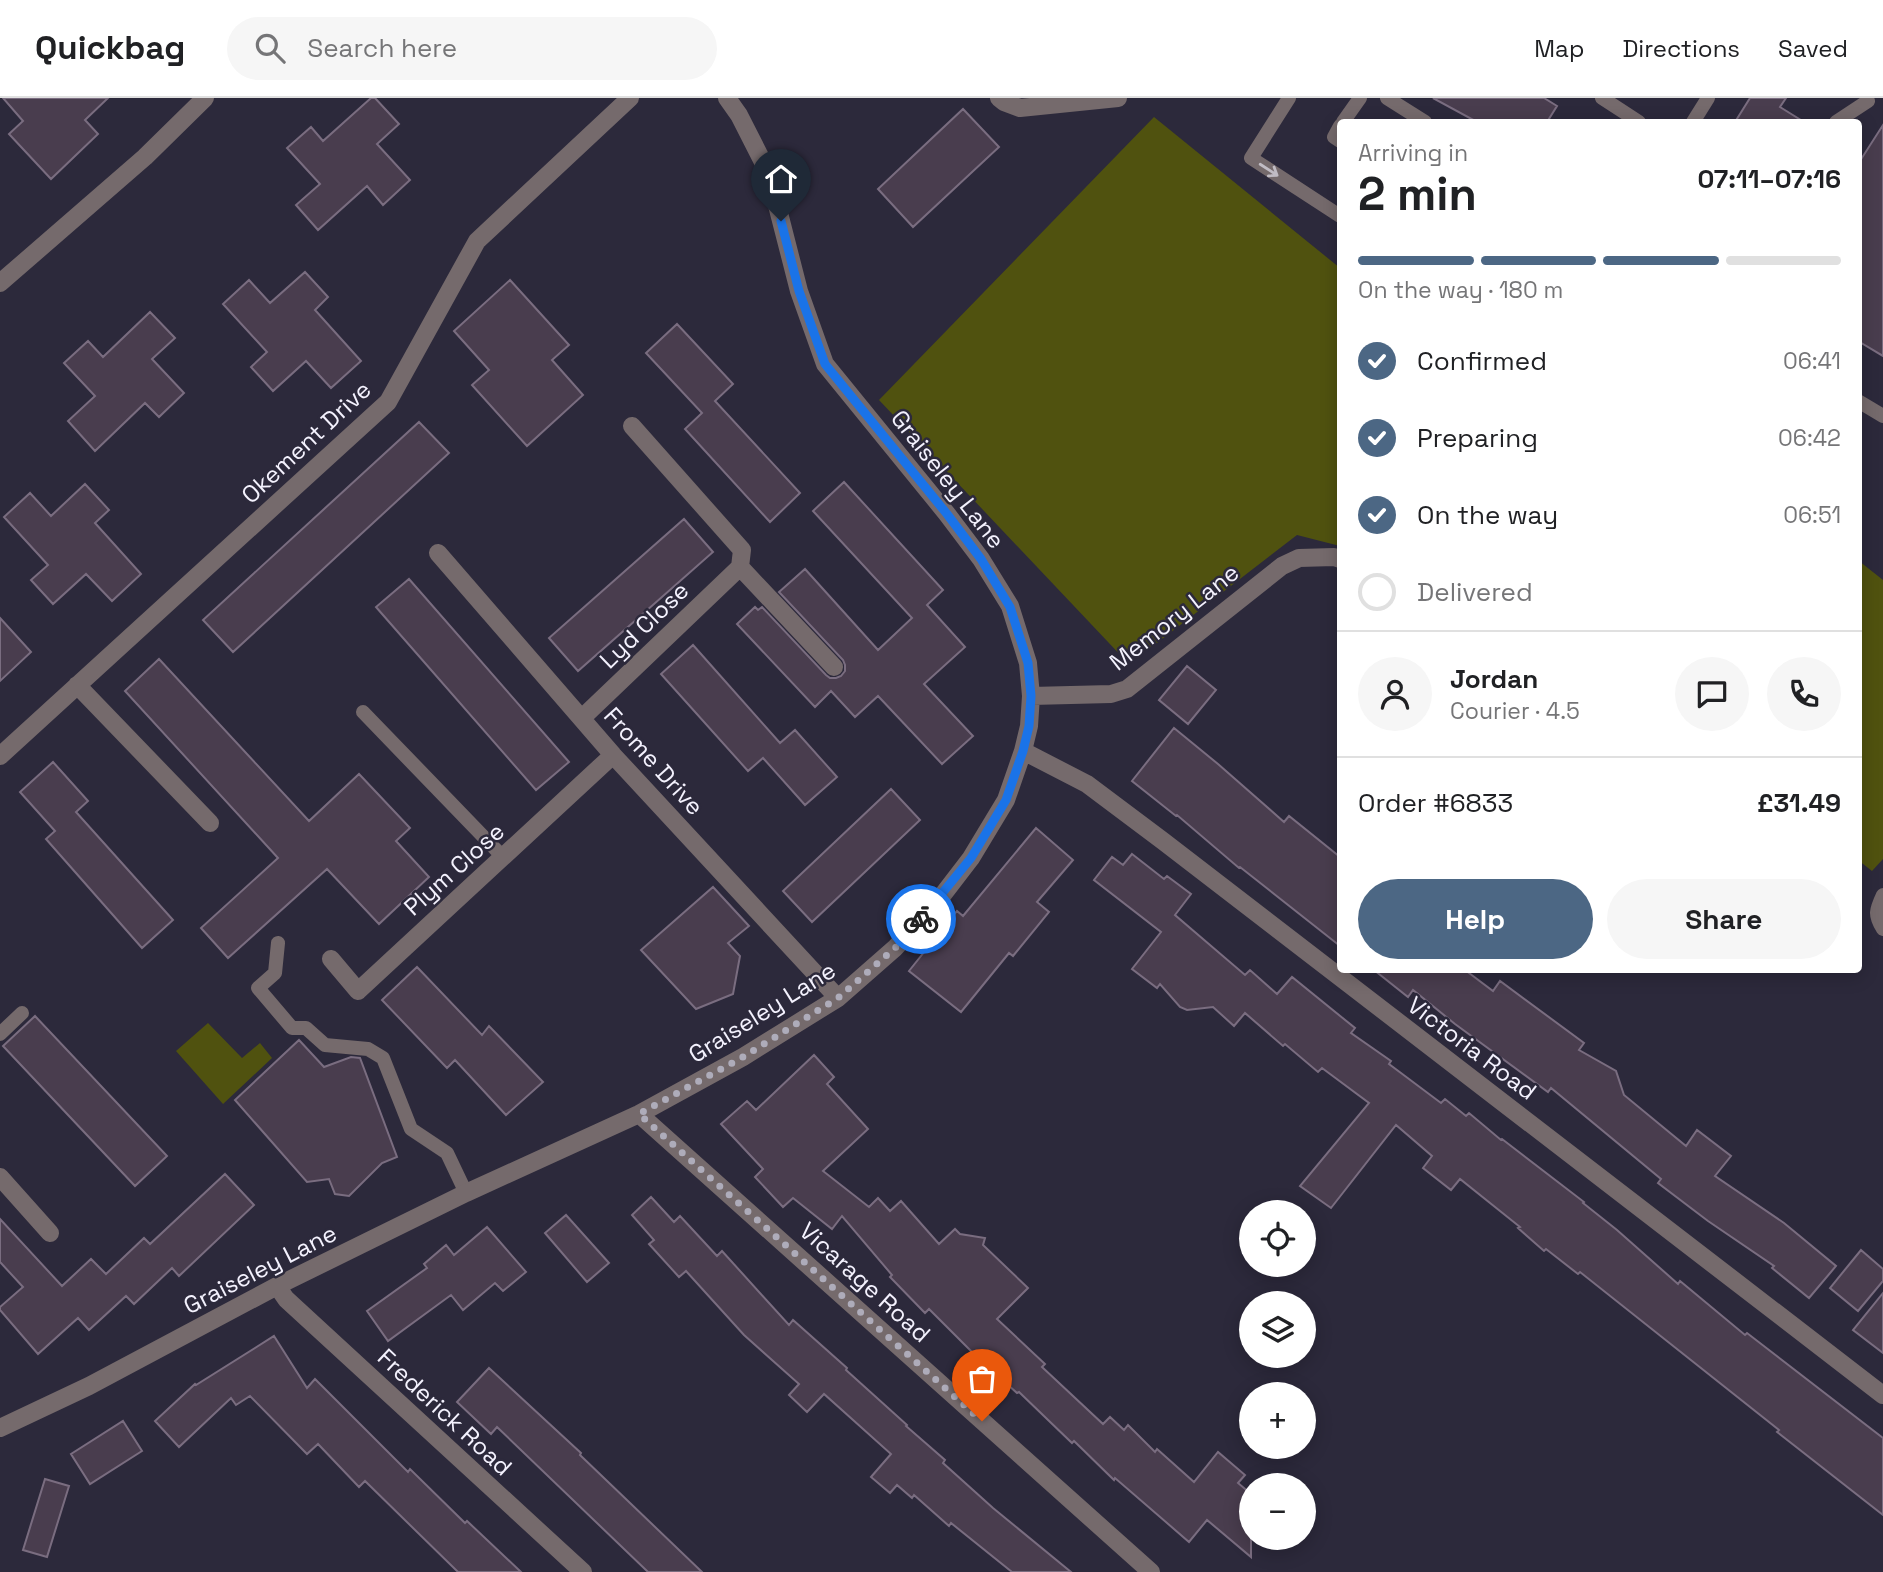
<!DOCTYPE html>
<html lang="en">
<head>
<meta charset="utf-8">
<style>
	:root { --surface:#fff; --page:#f6f6f6; --text:#202124; --muted:#757577; --line:#e0e0e0; --accent:#4c6784 }
	body { margin:0; font-family:"Space Grotesk",sans-serif; background:var(--page); color:var(--text); height:100vh; display:flex; flex-direction:column; font-size:26px; white-space:nowrap }
	* { box-sizing:border-box; margin:0 }
	p { font-size:23px; color:var(--muted) }
	.icon { flex:none; width:38px; height:38px; fill:none; stroke:currentColor; stroke-width:2; stroke-linecap:round; stroke-linejoin:round }
	.map { position:relative; flex:1; overflow:hidden }
	.panel { position:absolute; left:1337px; top:21px; width:525px; height:854px; display:flex; flex-direction:column; background:var(--surface); border-radius:7px; box-shadow:0 4px 18px #0003 }
	.panel>* { flex:none }
	.controls { position:absolute; left:1239px; top:1102px; display:grid; gap:14px }
	.controls a { display:grid; place-items:center; width:77px; height:77px; border-radius:50%; background:var(--surface); box-shadow:0 4px 18px #0003; font-size:35px }
	.pin { position:absolute; display:grid; place-items:center; width:60px; height:60px; color:#fff; margin:-72px -30px; border-radius:50% 50% 50% 0; rotate:-45deg; box-shadow:0 0 7px #0007 }
	.pin .icon { rotate:45deg }
	.courier { position:absolute; display:grid; place-items:center; width:70px; height:70px; margin:-35px; border:5px solid #1a73e8; border-radius:50%; background:#fff; color:#222; box-shadow:0 2px 9px #0007 }
	.head em { font-style:normal; font-weight:600 }
	.head div { display:flex; flex-direction:column-reverse }
	.head { display:flex; align-items:center; justify-content:space-between; height:119px; padding:0 21px }
	h1 { font-size:46px; font-weight:600; line-height:52px }
	.bar { display:grid; grid-template-columns:repeat(4,1fr); gap:10px 7px; align-content:center; height:84px; padding:0 21px }
	.bar i { height:9px; border-radius:5px; background:var(--line) }
	.bar .active { background:var(--accent) }
	.bar p { grid-column:span 4 }
	.line { display:flex; align-items:center; gap:18px; padding:0 21px; border-top:2px solid var(--line) }
	.line div { flex:1 }
	.round { display:grid; place-items:center; flex:none; width:74px; height:74px; border-radius:37px; background:var(--page) }
	ol { padding:0 21px; list-style:none }
	li { display:flex; align-items:center; gap:21px; height:77px }
	li p { margin-inline-start:auto }
	li .icon { padding:7px; border-radius:50%; background:var(--accent); color:#fff; stroke-width:4 }
	li:last-child { color:var(--muted) }
	li i { width:38px; height:38px; border:4px solid var(--line); border-radius:50% }
	.primary-button { display:flex; gap:14px; margin-top:auto; padding:14px 21px }
	.primary-button a { flex:1; height:80px; border-radius:42px; background:var(--accent); color:#fff; font-size:28px; font-weight:600; line-height:80px; text-align:center }
	.primary-button a+a { background:var(--page); color:var(--text) }
	header { display:flex; align-items:center; gap:42px; box-sizing:border-box; height:98px; padding:0 35px; background:var(--surface); border-bottom:2px solid var(--line) }
	header strong { font-size:33px }
	nav { display:flex; gap:38px; margin-inline-start:auto; font-size:24px }
	.search { width:490px; height:63px; background:var(--page); display:flex; align-items:center; gap:18px; box-sizing:border-box; padding:0 24px; border-radius:38px; color:var(--muted); font-size:26px }
	.map>svg:first-child { display:block }
	.green { fill:#50520f }
	.building { fill:#493d4e; stroke:#7a6d80; stroke-width:2 }
	.lines { fill:none; stroke-linecap:round; stroke-linejoin:round }
	.service { stroke:#756a6c; stroke-width:14 }
	.minor { stroke:#756a6c; stroke-width:18 }
	.tertiary { stroke:#756a6c; stroke-width:18 }
	.oneway { stroke:#c1bcc4 }
	.done { stroke:#aeacba; stroke-width:7; stroke-dasharray:0 12.6 }
	.route { stroke:#1a73e8; stroke-width:9 }
	.labels { text-anchor:middle; dominant-baseline:central; stroke-width:5; stroke-linejoin:round; paint-order:stroke }
	.street-label { font-size:24px; fill:#f4f2fe; stroke:#2c293b }
</style>
</head>
<body>
<header>
<strong>Quickbag</strong>
<div class="search"><svg class="icon" aria-label="search" viewBox="0 0 24 24"><circle cx="10" cy="10" r="6"/><path d="M15 15l6 6"/></svg>Search here</div>
<nav><a>Map</a><a>Directions</a><a>Saved</a></nav>
</header>
<div class="map">
<svg width="1883" height="1474" viewBox="0 0 1883 1474">
	<rect width="100%" height="100%" fill="#2c293b"/>
	<!-- green -->
	<path class="green" d="M1154 19 1340 170V448L1297 437 1157 545 1126 563 879 302Z
		M1859 463 1883 482V761L1872 773 1858 762Z
		M208 925 242 960 260 945 272 960 223 1006 176 953Z"/>
	<!-- building -->
	<path class="building" d="M3 0H108L85 22 98 36 51 81 9 36 23 23Z
		M371 0H375L399 26 377 46 410 82 383 107 367 88 318 132 296 107 320 86 287 50 311 29 323 43Z
		M1433 0H1544L1557 8 1547 24H1477Z
		M1750 0H1786L1780 9 1804 24H1735Z
		M963 11 999 49 913 129 878 91Z
		M1883 27V258L1858 243V66Z
		M305 174 328 199 315 212 361 263 331 290 306 263 273 293 251 269 267 254 223 206 249 182 270 205Z
		M510 182 569 247 552 262 583 297 527 348 472 287 489 272 454 233Z
		M150 214 175 240 152 261 184 295 159 319 145 305 95 353 68 323 95 298 64 265 88 243 103 259Z
		M677 226 733 286 715 303 800 395 770 424 685 331 702 315 646 255Z
		M419 324 449 355 233 554 203 522Z
		M844 384 943 492 927 507 965 549 924 586 973 638 942 666 878 598 855 619 831 593 815 609 737 526 755 509 758 512 762 509 826 577 830 580H836L841 578 845 573V567L843 562 779 494 805 471 878 552 912 520 813 413Z
		M85 386 109 412 95 425 141 476 112 503 86 476 53 506 31 482 48 467 4 419 30 395 51 418Z
		M684 421 713 454 578 573 549 540Z
		M409 481 569 664 536 692 376 509Z
		M0 520 31 554 0 583Z
		M693 547 780 645 795 632 837 679 805 707 763 660 748 673 661 576Z
		M159 561 309 723 359 676 410 730 396 743 429 779 379 826 327 771 228 860 201 830 278 760 125 593Z
		M1187 568 1216 592 1188 626 1159 602Z
		M1174 630 1218 666 1284 724 1289 718 1340 759V848L1240 769 1239 770 1177 717 1176 718 1132 683Z
		M53 664 88 703 76 714 173 822 142 850 46 741 55 733 20 694Z
		M891 691 920 722 812 824 783 793Z
		M1036 730 1073 762 1037 804 1049 814 1013 858 1009 855 961 914 909 873 957 813 963 818Z
		M1132 756 1164 781 1167 778 1191 796 1175 817 1245 877 1250 872 1277 896 1292 879 1355 930 1351 935 1391 963 1389 966 1441 1005 1445 1001 1466 1018 1469 1015 1501 1042 1502 1041 1584 1104 1583 1105 1617 1132 1678 1186 1680 1183 1745 1237 1747 1235 1883 1340V1417L1777 1334 1779 1332 1580 1174 1578 1176 1546 1151 1544 1153 1518 1130 1520 1129 1460 1081 1451 1092 1423 1070 1432 1058 1396 1027 1331 1110 1300 1088 1369 1005 1322 970 1318 974 1285 946 1283 948 1245 915 1234 928 1213 909 1187 912 1180 909 1160 886 1157 890 1132 871 1161 834 1094 782 1112 759 1123 767Z
		M713 789 749 828 728 845 740 858 733 896 696 911 641 852Z
		M417 869 482 937 489 928 543 984 506 1017 455 962 447 970 382 902Z
		M1374 872H1465L1493 893 1500 883 1584 945 1579 952 1616 973 1624 997 1686 1048 1697 1032 1731 1058 1715 1078 1784 1125 1836 1168 1809 1200 1772 1170 1774 1168 1708 1123 1658 1085 1661 1081 1551 990 1548 994 1455 926 1413 892 1408 899Z
		M35 918 167 1058 135 1088 3 948Z
		M299 942 324 969 351 959 360 960 397 1059 382 1065 349 1098 335 1096 329 1081 307 1084 235 1002Z
		M814 957 834 979 827 986 868 1031 823 1073 869 1109 878 1100 890 1113 901 1103 939 1146 955 1131 960 1136 985 1140 983 1147 1028 1190 997 1221 1045 1266 1042 1269 1103 1326 1110 1319 1124 1332 1128 1327 1155 1354 1157 1351 1194 1384 1218 1354 1245 1377 1238 1385 1251 1396V1459L1207 1422 1189 1444 1115 1380 1114 1382 1074 1343 1072 1345 1019 1294 1017 1295 977 1259 929 1211 925 1215 890 1179 892 1177 842 1118 832 1131 793 1100 783 1109 755 1079 763 1071 721 1026 747 1003 756 1012Z
		M225 1076 254 1107 179 1178 172 1170 134 1206 126 1198 89 1232 78 1220 38 1256 0 1212V1209L23 1189 0 1164V1121L62 1188 91 1161 106 1176 144 1140 150 1146Z
		M651 1099 674 1124 680 1118 717 1158 722 1153 789 1227 793 1222 847 1270 846 1272 907 1327 906 1328 945 1362 943 1365 993 1410 1071 1474H1012L951 1425 949 1428 914 1397 912 1400 897 1387 890 1395 871 1379 891 1356 824 1296 807 1314 789 1297 799 1286 744 1237 686 1173 679 1179 649 1146 654 1142 632 1117Z
		M566 1117 609 1165 587 1184 545 1135Z
		M487 1129 526 1174 503 1193 495 1185 463 1212 451 1197 388 1243 367 1213 427 1170 424 1166 446 1147 454 1157Z
		M1861 1152 1883 1171V1183L1858 1213 1830 1190Z
		M1883 1195V1255L1853 1232Z
		M274 1238 307 1290 315 1281 408 1374 410 1371 465 1425 467 1423 521 1474H458L365 1383 359 1389 318 1346 307 1356 250 1298 236 1307 231 1300 179 1349 155 1323 195 1286 196 1287Z
		M489 1270 581 1355 580 1357 702 1474H648L497 1329 491 1336 457 1304Z
		M123 1323 142 1353 90 1386 71 1356Z
		M45 1381 69 1388 47 1459 23 1452Z"/>
	<g class="lines">
		<!-- service -->
		<path class="service" d="M1289 0 1251 60 1340 118
			M1387 0 1425 24
			M1602 0 1639 24
			M1343 24 1360 0
			M1693 24 1708 0
			M1836 24 1868 3
			M1340 28 1334 39 1340 43
			M1858 303 1883 318
			M363 614 503 759
			M1883 797C1876 812 1874 817 1883 831
			M278 845 275 875 258 890 292 930H306L325 947 368 951 383 960 411 1031 447 1055 466 1095
			M0 936 22 915"/>
		<!-- minor -->
		<path class="minor" d="M999 0 1004 4 1020 10 1118 0
			M438 455 613 657 838 900
			M740 469 834 569
			M77 587 210 725
			M1031 598 1111 596 1127 591 1282 468 1299 460 1334 459 1340 461
			M582 620 740 469 742 452 632 328
			M1023 653 1087 686 1163 743 1883 1297
			M0 658 388 304 477 143 630 0
			M331 861 358 893 613 657
			M639 1016 1151 1474
			M0 1079 50 1135
			M277 1188 286 1201 583 1474
			M0 1330 89 1288 277 1188 466 1095 639 1016 743 959 838 900 895 850 938 803 971 760 1006 702 1023 653 1029 628 1031 598 1028 565 1010 508 981 461 947 416 825 266 799 193 769 76 739 17 727 0"/>
		<!-- tertiary -->
		<path class="tertiary" d="M0 185 145 59 205 0"/>
	</g>
	<!-- one-way arrows -->
	<defs><path id="oneway-shaft" d="M-6 0H5M1.5-3L5.5 0L1.5 3" fill="none" stroke-width="1.6" stroke-linecap="round" stroke-linejoin="round" transform="scale(1.75)"/></defs>
	<use class="oneway" href="#oneway-shaft" transform="translate(1269 72) rotate(33)"/>
	<g class="lines">
		<!-- done -->
		<path class="done" d="M921 821 895 850 838 900 743 959 639 1016 982 1323"/>
		<!-- route -->
		<path class="route" d="M781 123 799 193 825 266 947 416 981 461 1010 509 1028 565 1031 598 1029 628 1023 653 1006 702 971 760 921 821"/>
	</g>
	<g class="labels">
		<!-- street labels -->
		<g class="street-label">
			<text transform="translate(306 344) rotate(-43)">Okement Drive</text>
			<text transform="translate(948 381) rotate(52)">Graiseley Lane</text>
			<text transform="translate(1174 519) rotate(-38)">Memory Lane</text>
			<text transform="translate(644 527) rotate(-44)">Lyd Close</text>
			<text transform="translate(654 663) rotate(48)">Frome Drive</text>
			<text transform="translate(454 771) rotate(-42)">Plym Close</text>
			<text transform="translate(762 914) rotate(-32)">Graiseley Lane</text>
			<text transform="translate(1472 950) rotate(37)">Victoria Road</text>
			<text transform="translate(260 1171) rotate(-27)">Graiseley Lane</text>
			<text transform="translate(865 1184) rotate(42)">Vicarage Road</text>
			<text transform="translate(445 1314) rotate(43)">Frederick Road</text>
		</g>
	</g>
</svg>
<div class="controls">
<a><svg class="icon" aria-label="locate" viewBox="0 0 24 24"><circle cx="12" cy="12" r="6"/><path d="M12 2v4M12 18v4M2 12h4M18 12h4"/></svg></a>
<a><svg class="icon" aria-label="layers" viewBox="0 0 24 24"><path d="M12 4l9 5-9 5-9-5zM3 14l9 5 9-5"/></svg></a>
<a>+</a>
<a>−</a>
</div>
<div class="pin" style="left:982px;top:1323px;background:#ea580c"><svg class="icon" aria-label="bag" viewBox="0 0 24 24"><path d="M5 8h14l-1 12H6zM9 8a3 3 0 0 1 6 0"/></svg></div>
<div class="pin" style="left:781px;top:123px;background:#1f2937"><svg class="icon" aria-label="home" viewBox="0 0 24 24"><path d="M3 11l9-7 9 7M6 9v11h12V9"/></svg></div>
<div class="courier" style="left:921px;top:821px"><svg class="icon" aria-label="bike" viewBox="0 0 24 24"><circle cx="6" cy="16" r="4"/><circle cx="18" cy="16" r="4"/><path d="M6 16l4-8h5l3 8M10 8l3 8H6M13 5h3"/></svg></div>
<section class="panel">
<div class="head"><div><h1>2 min</h1><p>Arriving in</p></div><em>07:11–07:16</em></div>
<div class="bar"><i class="active"></i><i class="active"></i><i class="active"></i><i></i><p>On the way · 180 m</p></div>
<ol>
<li><svg class="icon" aria-label="check" viewBox="0 0 24 24"><path d="M5 12l5 5 9-10"/></svg>Confirmed<p>06:41</p></li>
<li><svg class="icon" aria-label="check" viewBox="0 0 24 24"><path d="M5 12l5 5 9-10"/></svg>Preparing<p>06:42</p></li>
<li><svg class="icon" aria-label="check" viewBox="0 0 24 24"><path d="M5 12l5 5 9-10"/></svg>On the way<p>06:51</p></li>
<li><i></i>Delivered</li>
</ol>
<div class="line" style="height:126px"><a class="round"><svg class="icon" aria-label="person" viewBox="0 0 24 24"><circle cx="12" cy="8" r="4"/><path d="M4 21q1-7 8-7t8 7"/></svg></a><div><b>Jordan</b><p>Courier · 4.5</p></div><a class="round"><svg class="icon" aria-label="chat" viewBox="0 0 24 24"><path d="M4 5h16v11H9l-5 4z"/></svg></a><a class="round"><svg class="icon" aria-label="phone" viewBox="0 0 24 24"><path d="M5 4h4l2 5-3 2q2 4 5 5l2-3 5 2v4C11 20 4 13 5 4z"/></svg></a></div>
<div class="line" style="height:91px"><div>Order #6833</div><b>£31.49</b></div>
<div class="primary-button"><a>Help</a><a>Share</a></div>
</section>
</div>
</body>
</html>
